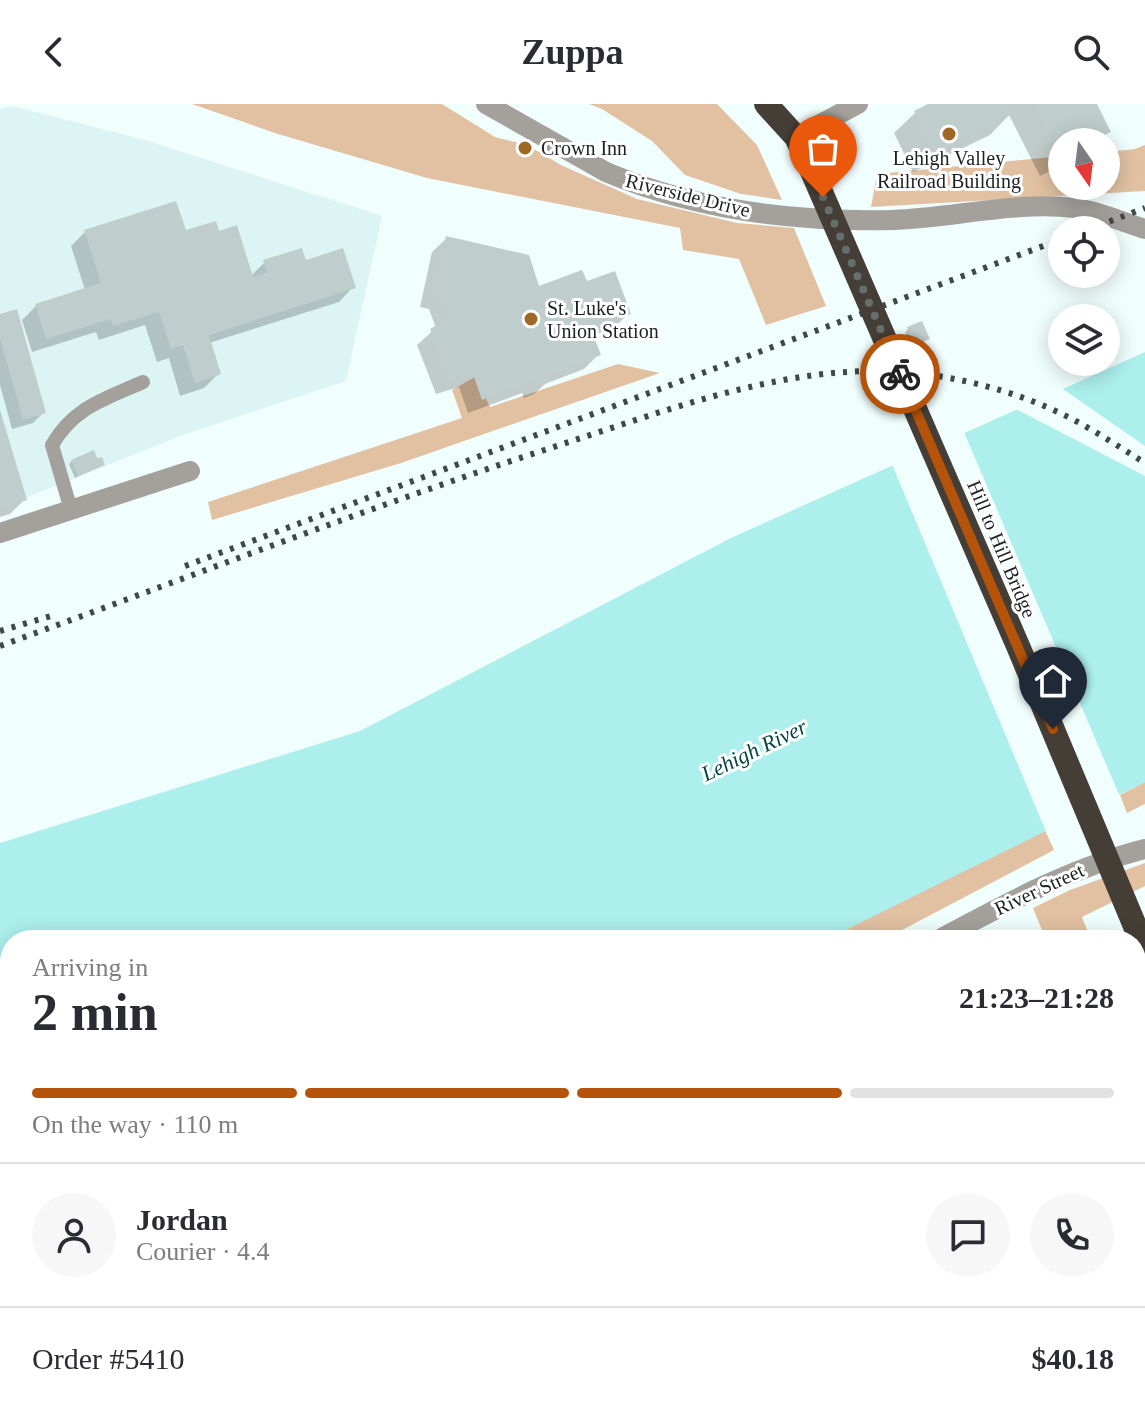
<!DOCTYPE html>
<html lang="en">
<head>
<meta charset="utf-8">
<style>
	:root { --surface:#fff; --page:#f7f7f7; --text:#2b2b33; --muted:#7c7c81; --line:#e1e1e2; --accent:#b45309 }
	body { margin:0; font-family:Georgia,serif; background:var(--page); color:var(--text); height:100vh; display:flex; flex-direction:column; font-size:30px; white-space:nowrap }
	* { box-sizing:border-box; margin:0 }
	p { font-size:26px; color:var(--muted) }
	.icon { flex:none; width:44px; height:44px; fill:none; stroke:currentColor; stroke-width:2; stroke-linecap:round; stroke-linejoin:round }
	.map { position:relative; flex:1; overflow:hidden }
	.panel { position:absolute; left:0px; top:826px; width:1146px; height:496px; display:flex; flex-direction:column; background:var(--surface); border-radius:32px 32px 0 0; box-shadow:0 4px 20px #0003 }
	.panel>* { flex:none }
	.needle { width:52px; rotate:166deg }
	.buttons { position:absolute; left:1048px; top:24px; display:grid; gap:16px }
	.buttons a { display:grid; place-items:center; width:72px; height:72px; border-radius:50%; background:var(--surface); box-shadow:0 4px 20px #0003; font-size:40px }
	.pin { position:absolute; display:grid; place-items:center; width:68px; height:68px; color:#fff; margin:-82px -34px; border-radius:50% 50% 50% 0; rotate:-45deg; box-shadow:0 0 8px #0007 }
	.pin .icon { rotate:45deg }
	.courier { position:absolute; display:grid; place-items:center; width:80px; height:80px; margin:-40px; border:6px solid #b45309; border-radius:50%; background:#fff; color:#222; box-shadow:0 2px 10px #0007 }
	.summary em { font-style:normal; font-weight:600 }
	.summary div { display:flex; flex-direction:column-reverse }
	.summary { display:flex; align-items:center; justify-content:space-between; height:136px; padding:0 32px }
	h1 { font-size:52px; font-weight:600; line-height:60px }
	.bar { display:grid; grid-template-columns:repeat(4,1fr); gap:12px 8px; align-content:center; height:96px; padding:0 32px }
	.bar i { height:10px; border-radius:6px; background:var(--line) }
	.bar .current { background:var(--accent) }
	.bar p { grid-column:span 4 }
	.line { display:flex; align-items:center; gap:20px; padding:0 32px; border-top:2px solid var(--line) }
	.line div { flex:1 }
	.round { display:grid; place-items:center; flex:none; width:84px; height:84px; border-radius:42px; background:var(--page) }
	header { display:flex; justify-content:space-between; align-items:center; height:104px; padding:0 32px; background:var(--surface); font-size:36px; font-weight:600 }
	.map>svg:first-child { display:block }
	.built { fill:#dcf4f3 }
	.green { fill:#e1c1a2 }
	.water { fill:#acefec }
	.pier { fill:#f0fefd }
	.shadow { fill:#0003 }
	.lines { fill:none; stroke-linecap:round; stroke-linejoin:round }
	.canal { stroke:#acefec; stroke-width:24 }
	.building { fill:#bfcdcc }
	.path { stroke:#9da8a7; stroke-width:4; stroke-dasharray:2 6; stroke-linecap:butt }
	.lane { stroke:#a4a09c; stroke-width:14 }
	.street { stroke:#a4a09c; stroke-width:20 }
	.highway { stroke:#453e37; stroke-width:24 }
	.rail { stroke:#404847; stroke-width:6; stroke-dasharray:4 8; stroke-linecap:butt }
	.highway-bridge { stroke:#453e37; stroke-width:24 }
	.done { stroke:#666f6e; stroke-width:8; stroke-dasharray:0 14.4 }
	.route { stroke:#b45309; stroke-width:10 }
	.poi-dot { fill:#a06725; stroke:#fff; stroke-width:3 }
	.labels { text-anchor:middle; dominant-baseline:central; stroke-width:6; stroke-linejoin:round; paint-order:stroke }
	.poi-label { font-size:20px; fill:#1c2221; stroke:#fff; text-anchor:start }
	.street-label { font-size:20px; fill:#1c2221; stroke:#fff }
	.water-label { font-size:22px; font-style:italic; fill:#044543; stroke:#fff }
</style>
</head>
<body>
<header><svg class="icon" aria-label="back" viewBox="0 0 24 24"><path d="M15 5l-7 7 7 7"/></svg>Zuppa<svg class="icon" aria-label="search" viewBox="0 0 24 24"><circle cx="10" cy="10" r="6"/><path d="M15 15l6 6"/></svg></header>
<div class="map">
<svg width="1145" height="1322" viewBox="0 0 1145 1322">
	<rect width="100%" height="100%" fill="#f0fefd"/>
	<!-- built -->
	<path class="built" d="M12 2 145 36 382 112 346 277 183 331 0 404V5Z"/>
	<!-- green -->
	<path class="green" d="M192 0H442L495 33 527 41 561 61 637 95 737 119 794 124 826 202 766 221 739 155 683 146 680 124 427 74 278 30Z
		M589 0H717L757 41 782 96 741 90 685 71 652 37 602 5Z
		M1145 41V87L871 103 877 70 1062 52V82H1106V48L1135 45Z
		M618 260 660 269 401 359 212 416 208 398 462 314 452 286 475 273 490 303Z
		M1145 678V700L1127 709 1120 691Z
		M1045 726 1054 746 883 836H825Z
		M1145 759V782L1082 813 1090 833 1082 836H1046L1033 804 1070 786Z
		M10 1155V1312H255L228 1322H0V1157Z
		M1145 1302V1320L1093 1322 1119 1312H1136V1305Z
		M422 1312H499L477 1322H400Z"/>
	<!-- water -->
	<path class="water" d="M1145 248V678L825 836H10V1155L0 1157V739L360 627 731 434Z"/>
	<!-- pier -->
	<path class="pier" d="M1060 283 1145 342V372L1014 304Z
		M963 326 1121 695 1047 730 891 358Z"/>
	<!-- shadow -->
	<path class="shadow" d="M932 0H1095L1108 27 1098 38H1062V61L1040 72 1009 11 990 31 913 68 894 29 915 9Z
		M85 128 218 129 251 172 265 158H305L353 183 339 198 209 239 219 269 204 284 180 292 169 254 157 258 145 221 99 236 96 228 32 248 22 216 36 202 85 186 71 142Z
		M447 134 537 184 586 180 628 210 614 224 591 232 598 251 584 265 545 280 534 290 524 294 522 289 468 309 459 283 436 290 417 241 436 224 429 205 420 203 432 148Z
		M0 212 44 308 33 319 12 325 0 281Z
		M908 225 927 234 911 242 905 228Z
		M0 310 24 396 10 410 0 413Z
		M72 357 103 361 75 374 69 360Z
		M556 1312H628L631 1320 629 1322H534Z"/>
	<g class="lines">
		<!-- canal -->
		<path class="canal" d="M1136 997 1145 994
			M294 1322 319 1312"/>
	</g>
	<!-- building -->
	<path class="building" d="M928 0H1008L1013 10 935 49 914 7Z
		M1035 0H1097L1111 28 1090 38H1062V55Z
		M176 97 186 126 216 117 219 127 237 121 253 173 267 168 263 156 302 144 306 156 343 144 356 184 209 231 221 270 195 279 183 241 171 245 159 208 113 222 111 215 46 235 35 200 101 179 84 126Z
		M446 132 529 151 539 182 582 166 587 177 615 167 631 210 591 225 601 251 549 271 551 277 538 281 536 276 482 296 473 270 450 277 430 225 451 213 443 191 433 189Z
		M17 205 46 309 23 316 0 234V210Z
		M922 217 930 235 914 241 907 223Z
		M0 306 27 396 0 404Z
		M94 346 97 354 102 353 105 361 78 372 71 356Z
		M551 1312H630L633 1320 537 1322 535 1318Z"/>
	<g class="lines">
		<!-- path -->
		<path class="path" d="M1136 957 1145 954
			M207 1322 233 1312"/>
		<!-- lane -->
		<path class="lane" d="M71 406 52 341C74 303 105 295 143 278"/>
		<!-- street -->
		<path class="street" d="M486 0 606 68C695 106 797 118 893 116 953 114 1015 97 1075 104 1099 107 1122 118 1145 125
			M796 33 858 0
			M0 429 190 367
			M938 836C1005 800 1070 764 1145 745
			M0 1239 10 1238
			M808 1312 812 1322"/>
		<!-- highway -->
		<path class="highway" d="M766 0 796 33 811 65"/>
		<!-- rail -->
		<path class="rail" d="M1087 126 1145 104
			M185 462 1062 135
			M0 527 51 512
			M0 542C190 473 379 399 572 337 669 305 776 266 879 267 944 268 1014 285 1072 315 1097 328 1121 344 1145 359
			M1136 1060 1145 1056"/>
		<!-- highway-bridge -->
		<path class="highway-bridge" d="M811 65 1018 542 1145 846"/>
	</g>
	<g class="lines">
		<!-- done -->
		<path class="done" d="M823 93 900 270"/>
		<!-- route -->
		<path class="route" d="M900 270 1053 625"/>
	</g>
	<!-- markers -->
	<g class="poi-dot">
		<circle cx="949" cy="30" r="8"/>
		<circle cx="525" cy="44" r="8"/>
		<circle cx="531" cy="215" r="8"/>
	</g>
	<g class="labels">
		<!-- poi labels -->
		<g class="poi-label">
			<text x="541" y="44">Crown Inn</text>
			<text x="949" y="54" text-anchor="middle">Lehigh Valley<tspan x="949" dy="23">Railroad Building</tspan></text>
			<text x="547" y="204">St. Luke's<tspan x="547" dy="23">Union Station</tspan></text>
		</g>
		<!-- street labels -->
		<g class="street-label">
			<text transform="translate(688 91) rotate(14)">Riverside Drive</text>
			<text transform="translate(1002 445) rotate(67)">Hill to Hill Bridge</text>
			<text transform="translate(1039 785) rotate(-25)">River Street</text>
		</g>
		<!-- water labels -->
		<g class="water-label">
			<text transform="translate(754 646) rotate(-26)">Lehigh River</text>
		</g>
	</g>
</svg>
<div class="buttons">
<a><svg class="needle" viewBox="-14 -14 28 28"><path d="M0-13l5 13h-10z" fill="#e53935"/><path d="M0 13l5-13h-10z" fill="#7c7c81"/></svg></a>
<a><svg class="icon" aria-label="locate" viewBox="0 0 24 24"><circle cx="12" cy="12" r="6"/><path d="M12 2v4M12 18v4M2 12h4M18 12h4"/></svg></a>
<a><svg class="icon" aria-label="layers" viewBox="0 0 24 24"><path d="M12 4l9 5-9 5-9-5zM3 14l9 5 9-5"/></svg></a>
</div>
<div class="pin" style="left:823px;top:93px;background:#ea580c"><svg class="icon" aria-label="bag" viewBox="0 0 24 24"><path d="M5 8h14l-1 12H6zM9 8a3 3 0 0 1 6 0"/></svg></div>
<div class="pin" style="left:1053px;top:625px;background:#1f2937"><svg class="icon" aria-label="home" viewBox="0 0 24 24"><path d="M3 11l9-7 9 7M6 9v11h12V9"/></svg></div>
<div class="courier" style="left:900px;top:270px"><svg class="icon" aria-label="bike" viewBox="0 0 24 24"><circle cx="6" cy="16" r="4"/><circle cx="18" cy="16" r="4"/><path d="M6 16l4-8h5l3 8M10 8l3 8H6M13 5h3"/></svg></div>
<section class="panel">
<div class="summary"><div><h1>2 min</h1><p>Arriving in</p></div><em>21:23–21:28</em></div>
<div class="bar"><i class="current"></i><i class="current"></i><i class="current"></i><i></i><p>On the way · 110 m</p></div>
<div class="line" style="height:144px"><a class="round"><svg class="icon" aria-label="person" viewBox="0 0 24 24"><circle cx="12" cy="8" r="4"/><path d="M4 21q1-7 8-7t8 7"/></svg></a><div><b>Jordan</b><p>Courier · 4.4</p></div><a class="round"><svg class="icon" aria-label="chat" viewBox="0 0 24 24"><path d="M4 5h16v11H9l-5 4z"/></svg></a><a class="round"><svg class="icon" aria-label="phone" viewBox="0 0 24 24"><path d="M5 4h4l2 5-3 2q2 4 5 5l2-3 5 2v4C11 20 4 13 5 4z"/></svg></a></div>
<div class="line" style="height:104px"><div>Order #5410</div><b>$40.18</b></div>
</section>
</div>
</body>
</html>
